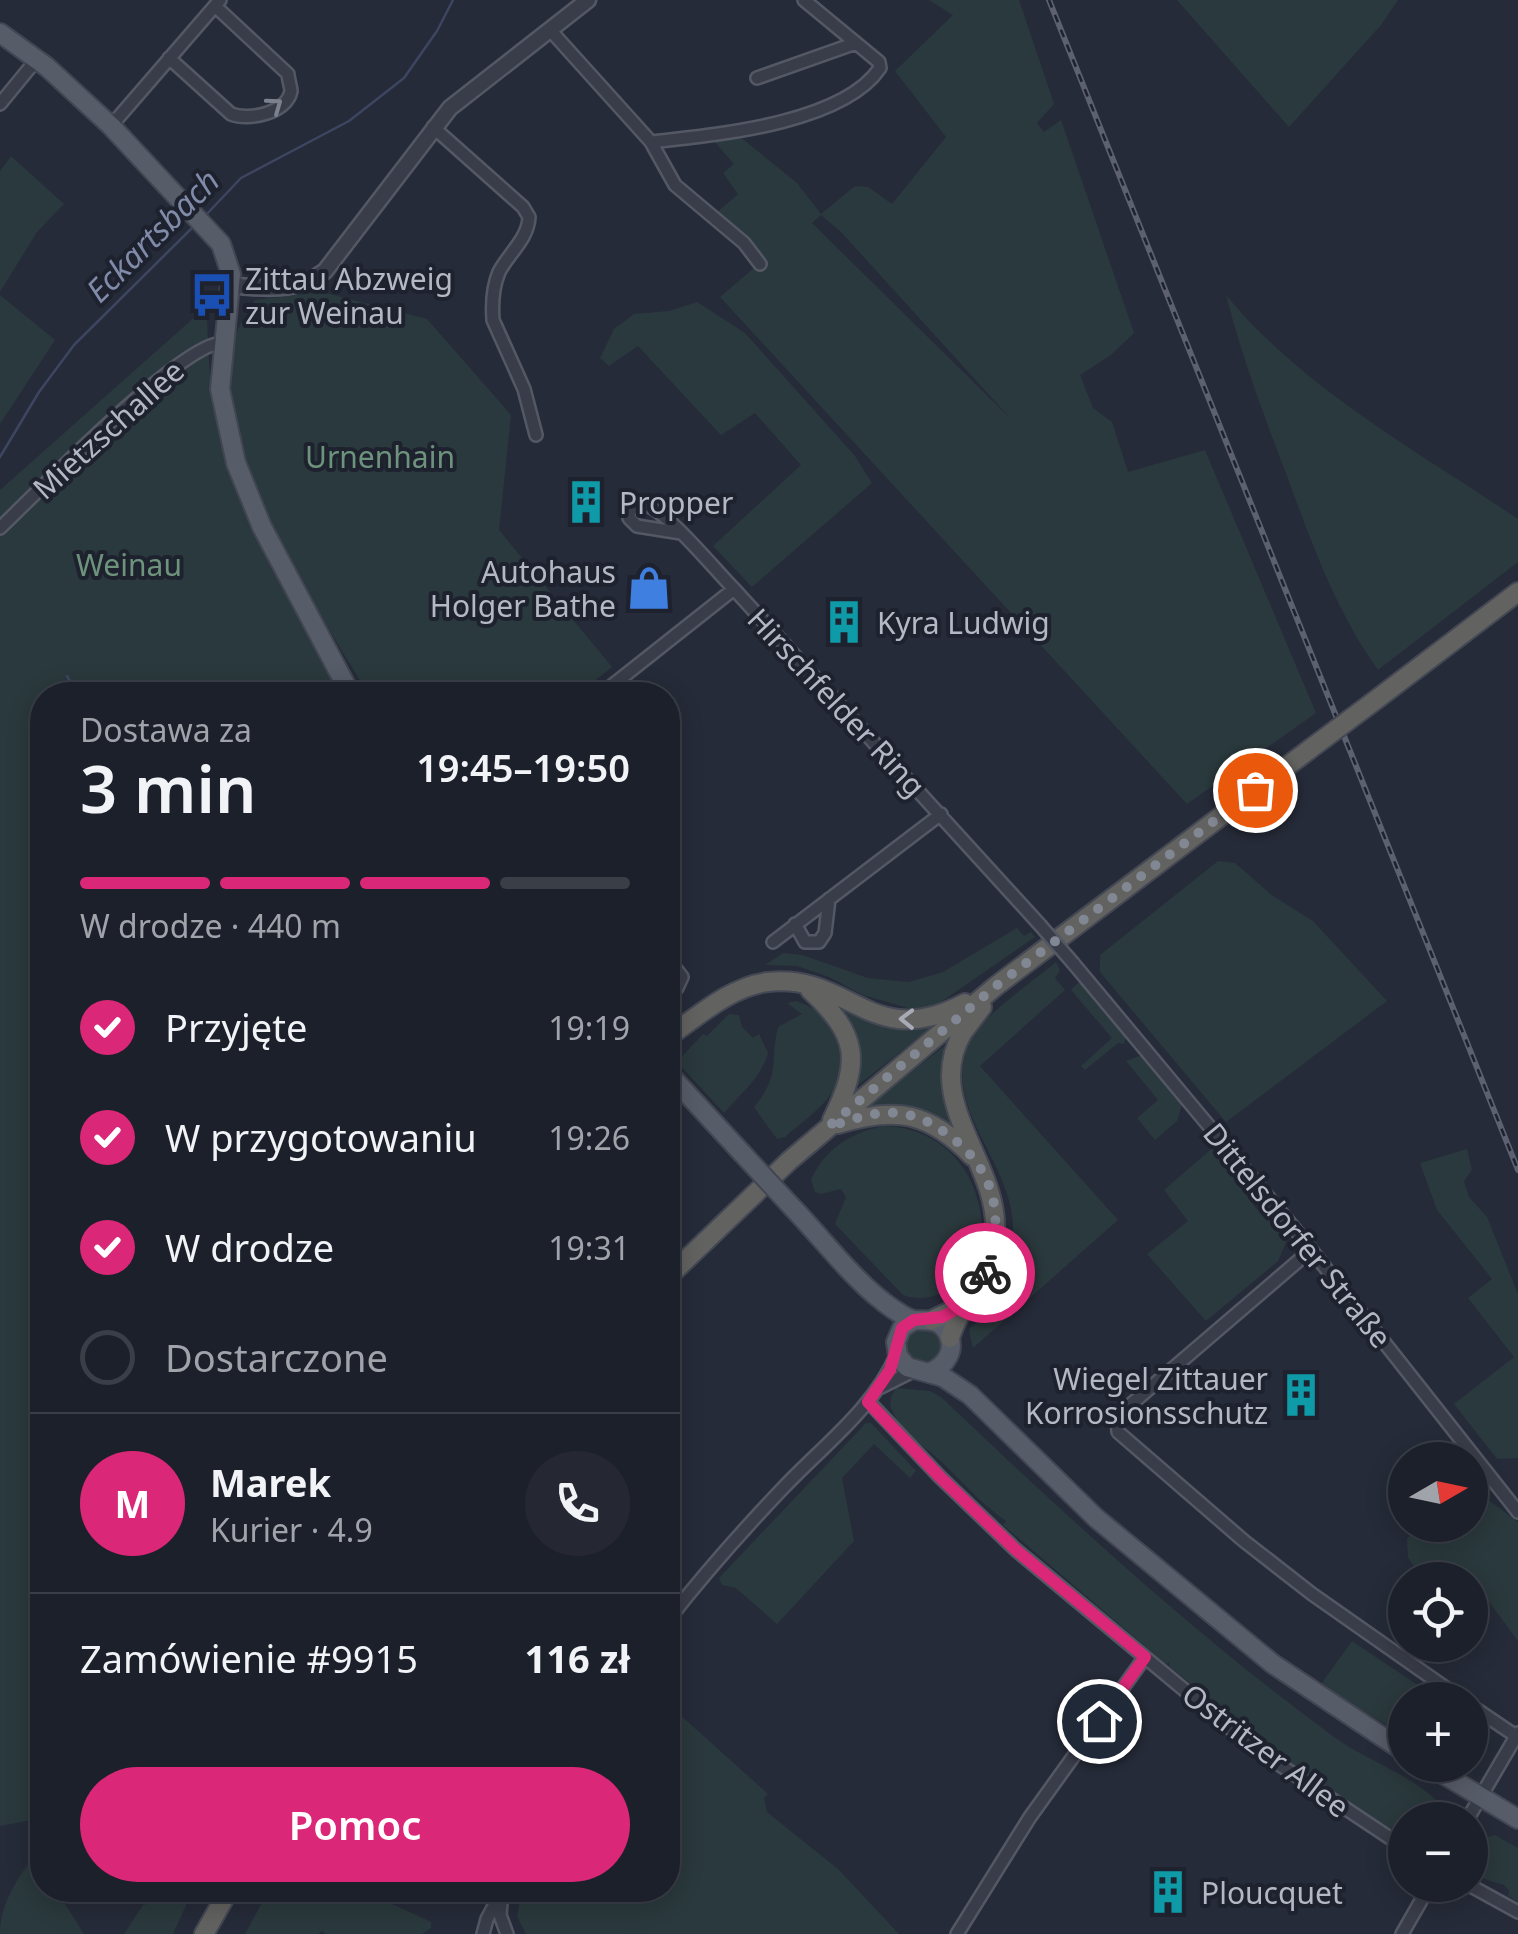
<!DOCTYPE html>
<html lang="pl">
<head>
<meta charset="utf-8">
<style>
	:root { --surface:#1c202b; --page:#252833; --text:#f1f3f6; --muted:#a0a3a9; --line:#3a3e47; --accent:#db2777 }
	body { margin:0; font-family:"Noto Sans",sans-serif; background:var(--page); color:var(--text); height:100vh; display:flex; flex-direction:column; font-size:38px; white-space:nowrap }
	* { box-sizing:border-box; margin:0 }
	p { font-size:32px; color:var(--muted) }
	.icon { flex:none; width:55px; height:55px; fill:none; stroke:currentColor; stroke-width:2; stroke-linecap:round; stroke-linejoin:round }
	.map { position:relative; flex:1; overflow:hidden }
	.drawer { position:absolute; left:30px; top:682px; width:650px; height:1220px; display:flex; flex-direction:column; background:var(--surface); border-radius:40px; box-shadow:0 5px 25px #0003,0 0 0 2px var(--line) }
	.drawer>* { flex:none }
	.needle { width:65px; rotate:81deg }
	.controls { position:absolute; left:1388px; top:1442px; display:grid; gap:20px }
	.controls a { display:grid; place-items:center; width:100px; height:100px; border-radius:50%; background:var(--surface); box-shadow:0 5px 25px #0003,0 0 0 2px var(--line); font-size:50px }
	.pin { position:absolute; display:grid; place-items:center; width:85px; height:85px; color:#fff; margin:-42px; border:5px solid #fff; border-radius:50%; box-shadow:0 2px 10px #0007 }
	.courier { position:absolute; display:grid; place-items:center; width:100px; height:100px; margin:-50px; border:8px solid #db2777; border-radius:50%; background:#fff; color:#222; box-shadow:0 2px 12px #0007 }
	.summary em { font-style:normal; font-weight:600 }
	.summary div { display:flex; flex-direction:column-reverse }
	.summary { display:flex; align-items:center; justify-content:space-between; height:170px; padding:0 50px }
	h1 { font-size:65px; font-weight:600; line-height:75px }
	.bar { display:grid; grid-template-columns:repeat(4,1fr); gap:15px 10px; align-content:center; height:120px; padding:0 50px }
	.bar i { height:12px; border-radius:8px; background:var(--line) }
	.bar .on { background:var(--accent) }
	.bar p { grid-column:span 4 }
	.line { display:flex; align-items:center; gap:25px; padding:0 50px; border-top:2px solid var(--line) }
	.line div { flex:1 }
	.round { display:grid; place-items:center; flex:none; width:105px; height:105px; border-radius:52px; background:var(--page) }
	ol { padding:0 50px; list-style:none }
	li { display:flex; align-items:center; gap:30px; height:110px }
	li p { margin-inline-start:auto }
	li .icon { padding:10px; border-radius:50%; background:var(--accent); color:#fff; stroke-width:4 }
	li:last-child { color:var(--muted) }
	li i { width:55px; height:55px; border:5px solid var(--line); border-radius:50% }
	.button { display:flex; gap:20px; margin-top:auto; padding:20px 50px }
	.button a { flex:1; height:115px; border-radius:60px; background:var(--accent); color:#fff; font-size:40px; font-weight:600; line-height:115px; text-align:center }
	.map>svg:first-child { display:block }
	.green { fill:#2a393d; fill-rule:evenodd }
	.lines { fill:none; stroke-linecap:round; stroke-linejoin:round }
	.stream { stroke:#3d4660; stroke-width:2.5 }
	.minor-casing { stroke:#545864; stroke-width:16 }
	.tertiary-casing { stroke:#545864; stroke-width:19 }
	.primary-casing { stroke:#424652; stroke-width:22 }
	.trunk-casing { stroke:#444854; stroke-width:22 }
	.minor { stroke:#393d49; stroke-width:11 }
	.tertiary { stroke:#393d49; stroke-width:14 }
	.primary { stroke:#575c69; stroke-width:18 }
	.trunk { stroke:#626260; stroke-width:18 }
	.rail-casing { stroke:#5c6070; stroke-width:6 }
	.rail { stroke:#1e222e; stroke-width:2.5; stroke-dasharray:8; stroke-linecap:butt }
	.minor-bridge-casing { stroke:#545864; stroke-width:16; stroke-linecap:butt }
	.primary-bridge-casing { stroke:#424652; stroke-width:22; stroke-linecap:butt }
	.trunk-bridge-casing { stroke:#444854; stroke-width:22; stroke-linecap:butt }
	.minor-bridge { stroke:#393d49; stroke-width:11 }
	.primary-bridge { stroke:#575c69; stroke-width:18 }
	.trunk-bridge { stroke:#626260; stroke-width:18 }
	.oneway { stroke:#7d818d }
	.oneway2 { stroke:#a8abb6 }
	.done { stroke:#828794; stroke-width:10; stroke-dasharray:0 18 }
	.route { stroke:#db2777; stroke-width:12 }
	.labels { text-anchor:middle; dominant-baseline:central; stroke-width:8; stroke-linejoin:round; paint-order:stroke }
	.poi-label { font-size:30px; fill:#b4b8c5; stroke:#1e222e; text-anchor:start }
	.street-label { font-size:30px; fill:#b4b8c5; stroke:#1e222e }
	.park-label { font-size:30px; fill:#6e937d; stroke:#1e222e }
	.water-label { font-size:32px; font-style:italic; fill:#808baa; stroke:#1e222e }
</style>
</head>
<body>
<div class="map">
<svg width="1518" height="1934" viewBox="0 0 1518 1934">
	<rect width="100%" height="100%" fill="#262b39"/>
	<!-- green -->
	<path class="green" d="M929 0H1019L1054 104 1037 123 1044 132 1061 120 1134 333 1111 355 1080 375 1093 408 1112 422 1128 472 1205 450 1316 713 1187 804 720 297 762 261 739 230 714 215 738 194 723 173 734 164 713 140 739 136 797 183 821 214 855 186 868 187 892 204 946 137 895 71 953 15ZM821 215 841 232 1011 419 812 223Z
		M1177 0H1398L1381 25 1289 127Z
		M11 156 64 204 37 232 0 292V171Z
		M322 292 427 319 511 415 499 530 612 667 577 695H369C318 612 213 447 232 349 235 331 245 315 255 300Z
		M0 295 55 340 0 424Z
		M1226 295C1303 389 1418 451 1518 519V562L1378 670C1336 611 1312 544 1287 476 1264 416 1242 357 1226 295Z
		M697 302 745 333 855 456 872 483 752 587 713 546 801 465 755 413 721 435 638 346 609 366 600 358 614 329 634 314 669 311Z
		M206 307C208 332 208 359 211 384 228 495 287 597 339 695H42V1818L0 1826V490Z
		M1218 861 1235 863 1273 896 1313 921 1387 1001 1226 1122 1100 972V955Z
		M1017 928 1024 936 1031 932 1035 937 935 1006 911 1009 863 995 829 977 797 966 765 965 783 953 802 955 868 978 909 982 943 972Z
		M1056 962 1060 970 1055 978 1065 990 980 1066 1118 1220 973 1348 969 1329 990 1311 986 1296C992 1288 999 1280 1003 1271 1047 1181 931 1120 971 1039 982 1016 1035 980 1056 962Z
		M1079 982 1126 1034 1124 1044 1118 1043 1085 1070 1081 1066 1112 1038 1071 990Z
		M796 1001C838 1015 858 1054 831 1094 820 1110 799 1124 785 1137L777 1139 754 1107C782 1073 769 1062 778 1027L802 1014 787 1003Z
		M833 1001 911 1027 929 1026 930 1028 856 1087 855 1035Z
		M729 1014 739 1015 742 1027 753 1038 759 1034 768 1053C761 1078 741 1093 724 1113L677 1062 703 1034 707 1036Z
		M952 1040C944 1077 941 1095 958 1131L863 1110Z
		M1142 1055 1183 1102 1177 1121 1155 1140 1137 1118 1158 1100 1126 1061Z
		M883 1126C946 1127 986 1179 982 1241 979 1277 936 1308 903 1295L835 1224 846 1197 841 1189 821 1194 815 1192 811 1180C825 1149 850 1133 883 1126Z
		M1217 1144 1254 1188 1253 1204 1256 1209 1269 1210 1291 1231 1278 1261 1206 1321 1147 1254 1188 1221 1164 1190Z
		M1467 1149 1472 1170 1464 1181 1469 1197 1487 1217 1518 1294V1458L1497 1459 1454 1404 1514 1357 1468 1298 1492 1279 1437 1210 1420 1163Z
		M918 1324 939 1333C945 1348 941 1356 928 1365L908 1360 902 1341Z
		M896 1388 930 1391 941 1397C1066 1516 1195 1635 1334 1737 1367 1762 1434 1782 1450 1820H1405L1403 1835C1319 1790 1245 1727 1170 1667L1169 1662 1166 1664 1003 1525 1006 1521C982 1504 968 1488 947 1467 930 1449 902 1435 892 1410 888 1402 891 1396 896 1388Z
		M866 1423H871L916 1471 910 1478 874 1444 842 1478 854 1541 777 1624 736 1588 722 1585 719 1578Z
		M1487 1499 1518 1522V1641L1470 1576 1464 1572 1453 1580H1422L1408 1557 1407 1538 1429 1525H1470V1500Z
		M1352 1641 1440 1700H1405V1736L1333 1693 1322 1683Z
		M668 1704 768 1794 764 1798 767 1812 838 1869 899 1934H526L517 1916 522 1890H668Z
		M1495 1835 1518 1848V1902L1508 1896 1509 1890 1504 1885 1475 1876C1470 1860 1469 1853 1479 1839Z
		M42 1846V1890H62L65 1904 84 1934H0C0 1900 22 1872 42 1846Z
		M179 1890 192 1892 173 1934H124L143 1905 169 1898Z
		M269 1890H362L431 1922V1928L422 1934H326L322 1931 318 1934H245Z"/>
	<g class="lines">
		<!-- stream -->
		<path class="stream" d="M204 217 241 178 349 121 404 78 437 31 453 0
			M0 457 39 392 74 345 194 226
			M67 676 78 695"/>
		<!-- minor casing -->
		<g class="minor-casing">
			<path id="minor" d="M551 31 651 142C714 135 842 124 880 68L879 62 804 0
				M169 58 231 114C249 121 287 113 291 91 291 88 288 78 288 74L215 6
				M757 78 856 43
				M0 104 37 59
				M111 126 220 0
				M433 127 523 207 529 217C528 239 509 253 499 272 493 286 492 306 493 320L524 389 536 435
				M651 142 675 185 744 243 760 264
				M0 528C36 494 183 341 223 343
				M681 533 637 526 629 518 630 510 643 504C666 509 715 570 734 589L1040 925
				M600 695 734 589
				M795 924 805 942H819L825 933 829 899
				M773 942 941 814
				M668 959 682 977 677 988 668 992
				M1073 963 1294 1228 1518 1512
				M1311 1250 1122 1412 1117 1419 1118 1432 1244 1541 1312 1594 1463 1700
				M881 1387 913 1371
				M868 1401 940 1477 1016 1550 1253 1747 1405 1848
				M668 1620C704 1574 743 1530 784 1487 824 1445 874 1408 897 1354
				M1470 1705 1516 1736
				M1467 1820 1518 1733
				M1469 1885 1518 1912
				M483 1934 487 1919 502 1891 500 1915 507 1934
				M957 1934 1030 1817 1145 1657
				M1402 1934 1430 1885"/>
		</g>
		<!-- tertiary casing -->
		<g class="tertiary-casing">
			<path id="tertiary" d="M230 285C263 289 299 292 325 271L450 108 588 0"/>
		</g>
		<!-- primary casing -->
		<g class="primary-casing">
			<path id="primary" d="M0 33 47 67 111 126 221 244 231 274 220 389 236 463 262 527 351 695
				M668 1073 741 1152
				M792 1207C824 1240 855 1283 893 1309 898 1312 907 1319 914 1320 928 1321 940 1318 948 1334 956 1350 946 1365 931 1372
				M914 1320 902 1328 896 1342 898 1356 907 1367 943 1377 970 1395 1096 1518 1273 1664 1405 1752
				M1428 1765 1518 1819"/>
		</g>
		<!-- trunk casing -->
		<g class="trunk-casing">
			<path id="trunk" d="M1373 702 1518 592
				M810 990C859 1036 861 1061 832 1120
				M668 1037C697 1017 731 986 768 982 851 973 871 1053 965 1003
				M838 1124C896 1106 929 1112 972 1156
				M668 1277 789 1161 996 986 1310 749
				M932 1320 965 1304
				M950 1338C961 1300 993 1274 995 1232 999 1163 922 1101 963 1032 969 1024 976 1015 982 1007
				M204 1934 229 1890"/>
		</g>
		<!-- minor -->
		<use href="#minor" class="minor"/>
		<!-- tertiary -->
		<use href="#tertiary" class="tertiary"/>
		<!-- primary -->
		<use href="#primary" class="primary"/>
		<!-- trunk -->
		<use href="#trunk" class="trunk"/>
		<!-- rail casing -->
		<g class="rail-casing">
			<path id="rail" d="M1049 0 1518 1170"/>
		</g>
		<!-- rail -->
		<use href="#rail" class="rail"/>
		<!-- minor-bridge casing -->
		<g class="minor-bridge-casing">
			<path id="minor-bridge" d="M1040 925 1073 963"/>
		</g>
		<!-- primary-bridge casing -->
		<g class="primary-bridge-casing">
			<path id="primary-bridge" d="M741 1152 792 1207"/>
		</g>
		<!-- trunk-bridge casing -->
		<g class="trunk-bridge-casing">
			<path id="trunk-bridge" d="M1310 749 1373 702"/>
		</g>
		<!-- minor-bridge -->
		<use href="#minor-bridge" class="minor-bridge"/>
		<!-- primary-bridge -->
		<use href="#primary-bridge" class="primary-bridge"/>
		<!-- trunk-bridge -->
		<use href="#trunk-bridge" class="trunk-bridge"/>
	</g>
	<!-- one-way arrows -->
	<defs><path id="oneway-chevron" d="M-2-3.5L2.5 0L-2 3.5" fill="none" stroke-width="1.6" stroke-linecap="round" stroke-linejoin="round" transform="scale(2.5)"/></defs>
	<use class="oneway" href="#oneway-chevron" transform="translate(275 105) rotate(-36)"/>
	<use class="oneway2" href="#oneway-chevron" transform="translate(907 1019) rotate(-179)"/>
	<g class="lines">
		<!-- done -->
		<path class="done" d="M985 1273C1006 1218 996 1169 947 1134 932 1123 917 1115 897 1113 873 1111 851 1120 828 1127L996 986 1255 790"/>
		<!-- route -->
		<path class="route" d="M985 1273 966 1304 942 1317 914 1320 902 1328 890 1370 868 1402 940 1477 1016 1550 1145 1657 1099 1721"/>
	</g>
	<!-- icons -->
	<defs>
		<g id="bus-bare" transform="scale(3.45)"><path d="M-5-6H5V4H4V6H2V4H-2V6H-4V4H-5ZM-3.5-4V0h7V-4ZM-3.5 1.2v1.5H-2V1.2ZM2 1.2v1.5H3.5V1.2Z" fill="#1a4fb4" stroke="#1e222e" stroke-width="2.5" paint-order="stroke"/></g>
		<g id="building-bare" transform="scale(3.45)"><path d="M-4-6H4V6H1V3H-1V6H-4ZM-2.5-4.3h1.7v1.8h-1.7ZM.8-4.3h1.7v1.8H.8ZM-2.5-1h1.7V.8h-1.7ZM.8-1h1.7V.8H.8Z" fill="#0f9aa8" stroke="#1e222e" stroke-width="2.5" paint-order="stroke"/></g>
		<g id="shop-bare" transform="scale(3.45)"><path d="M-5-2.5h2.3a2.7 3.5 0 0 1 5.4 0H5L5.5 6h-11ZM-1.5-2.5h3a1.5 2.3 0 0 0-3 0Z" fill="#3f7fe0" stroke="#1e222e" stroke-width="2.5" paint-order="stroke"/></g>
	</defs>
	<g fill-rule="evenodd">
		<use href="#bus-bare" x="212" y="295"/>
		<use href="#building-bare" x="586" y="502"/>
		<use href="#shop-bare" x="649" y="588"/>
		<use href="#building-bare" x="844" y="622"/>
		<use href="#building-bare" x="1301" y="1395"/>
		<use href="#building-bare" x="1168" y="1892"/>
	</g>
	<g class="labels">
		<!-- poi labels -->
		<g class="poi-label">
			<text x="245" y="278">Zittau Abzweig<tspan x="245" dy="34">zur Weinau</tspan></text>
			<text x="619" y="502">Propper</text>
			<text x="616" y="571" text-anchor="end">Autohaus<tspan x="616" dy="34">Holger Bathe</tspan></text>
			<text x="877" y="622">Kyra Ludwig</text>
			<text x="1268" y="1378" text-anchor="end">Wiegel Zittauer<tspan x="1268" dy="34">Korrosionsschutz</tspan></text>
			<text x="1201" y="1892">Ploucquet</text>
		</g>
		<!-- street labels -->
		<g class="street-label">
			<text transform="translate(108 429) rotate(-42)">Mietzschallee</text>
			<text transform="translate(837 702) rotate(47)">Hirschfelder Ring</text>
			<text transform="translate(1298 1235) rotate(51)">Dittelsdorfer Straße</text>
			<text transform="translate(1266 1750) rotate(37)">Ostritzer Allee</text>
		</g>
		<!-- park labels -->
		<g class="park-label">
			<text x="380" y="456">Urnenhain</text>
			<text x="129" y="564">Weinau</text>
		</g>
		<!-- water labels -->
		<g class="water-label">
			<text transform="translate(152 235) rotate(-45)">Eckartsbach</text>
		</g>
	</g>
</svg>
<div class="controls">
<a><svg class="needle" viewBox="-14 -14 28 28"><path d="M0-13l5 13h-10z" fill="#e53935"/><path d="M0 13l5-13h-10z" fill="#a0a3a9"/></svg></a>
<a><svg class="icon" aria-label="locate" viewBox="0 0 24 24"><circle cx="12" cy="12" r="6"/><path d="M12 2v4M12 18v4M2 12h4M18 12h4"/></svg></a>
<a>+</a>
<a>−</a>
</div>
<div class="pin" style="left:1255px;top:790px;background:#ea580c"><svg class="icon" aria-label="bag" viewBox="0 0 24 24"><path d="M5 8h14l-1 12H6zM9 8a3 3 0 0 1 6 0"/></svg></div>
<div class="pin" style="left:1099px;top:1721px;background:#1f2937"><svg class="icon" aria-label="home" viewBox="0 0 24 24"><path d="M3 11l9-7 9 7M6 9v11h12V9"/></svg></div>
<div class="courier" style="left:985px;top:1273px"><svg class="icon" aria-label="bike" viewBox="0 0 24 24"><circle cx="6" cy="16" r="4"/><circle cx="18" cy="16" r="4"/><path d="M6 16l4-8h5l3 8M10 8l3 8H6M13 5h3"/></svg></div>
<section class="drawer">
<div class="summary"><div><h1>3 min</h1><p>Dostawa za</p></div><em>19:45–19:50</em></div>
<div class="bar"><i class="on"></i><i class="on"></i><i class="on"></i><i></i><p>W drodze · 440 m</p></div>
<ol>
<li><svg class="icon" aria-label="check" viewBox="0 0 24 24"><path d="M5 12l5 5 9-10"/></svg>Przyjęte<p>19:19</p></li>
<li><svg class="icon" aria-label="check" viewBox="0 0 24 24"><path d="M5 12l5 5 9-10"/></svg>W przygotowaniu<p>19:26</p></li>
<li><svg class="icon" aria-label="check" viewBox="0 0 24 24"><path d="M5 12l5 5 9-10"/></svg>W drodze<p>19:31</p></li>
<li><i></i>Dostarczone</li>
</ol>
<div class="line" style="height:180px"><b class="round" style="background:var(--accent);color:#fff">M</b><div><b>Marek</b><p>Kurier · 4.9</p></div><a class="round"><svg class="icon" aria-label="phone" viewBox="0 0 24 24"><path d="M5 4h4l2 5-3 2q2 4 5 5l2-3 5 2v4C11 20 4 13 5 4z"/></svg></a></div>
<div class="line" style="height:130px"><div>Zamówienie #9915</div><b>116 zł</b></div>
<div class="button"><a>Pomoc</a></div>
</section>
</div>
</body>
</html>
